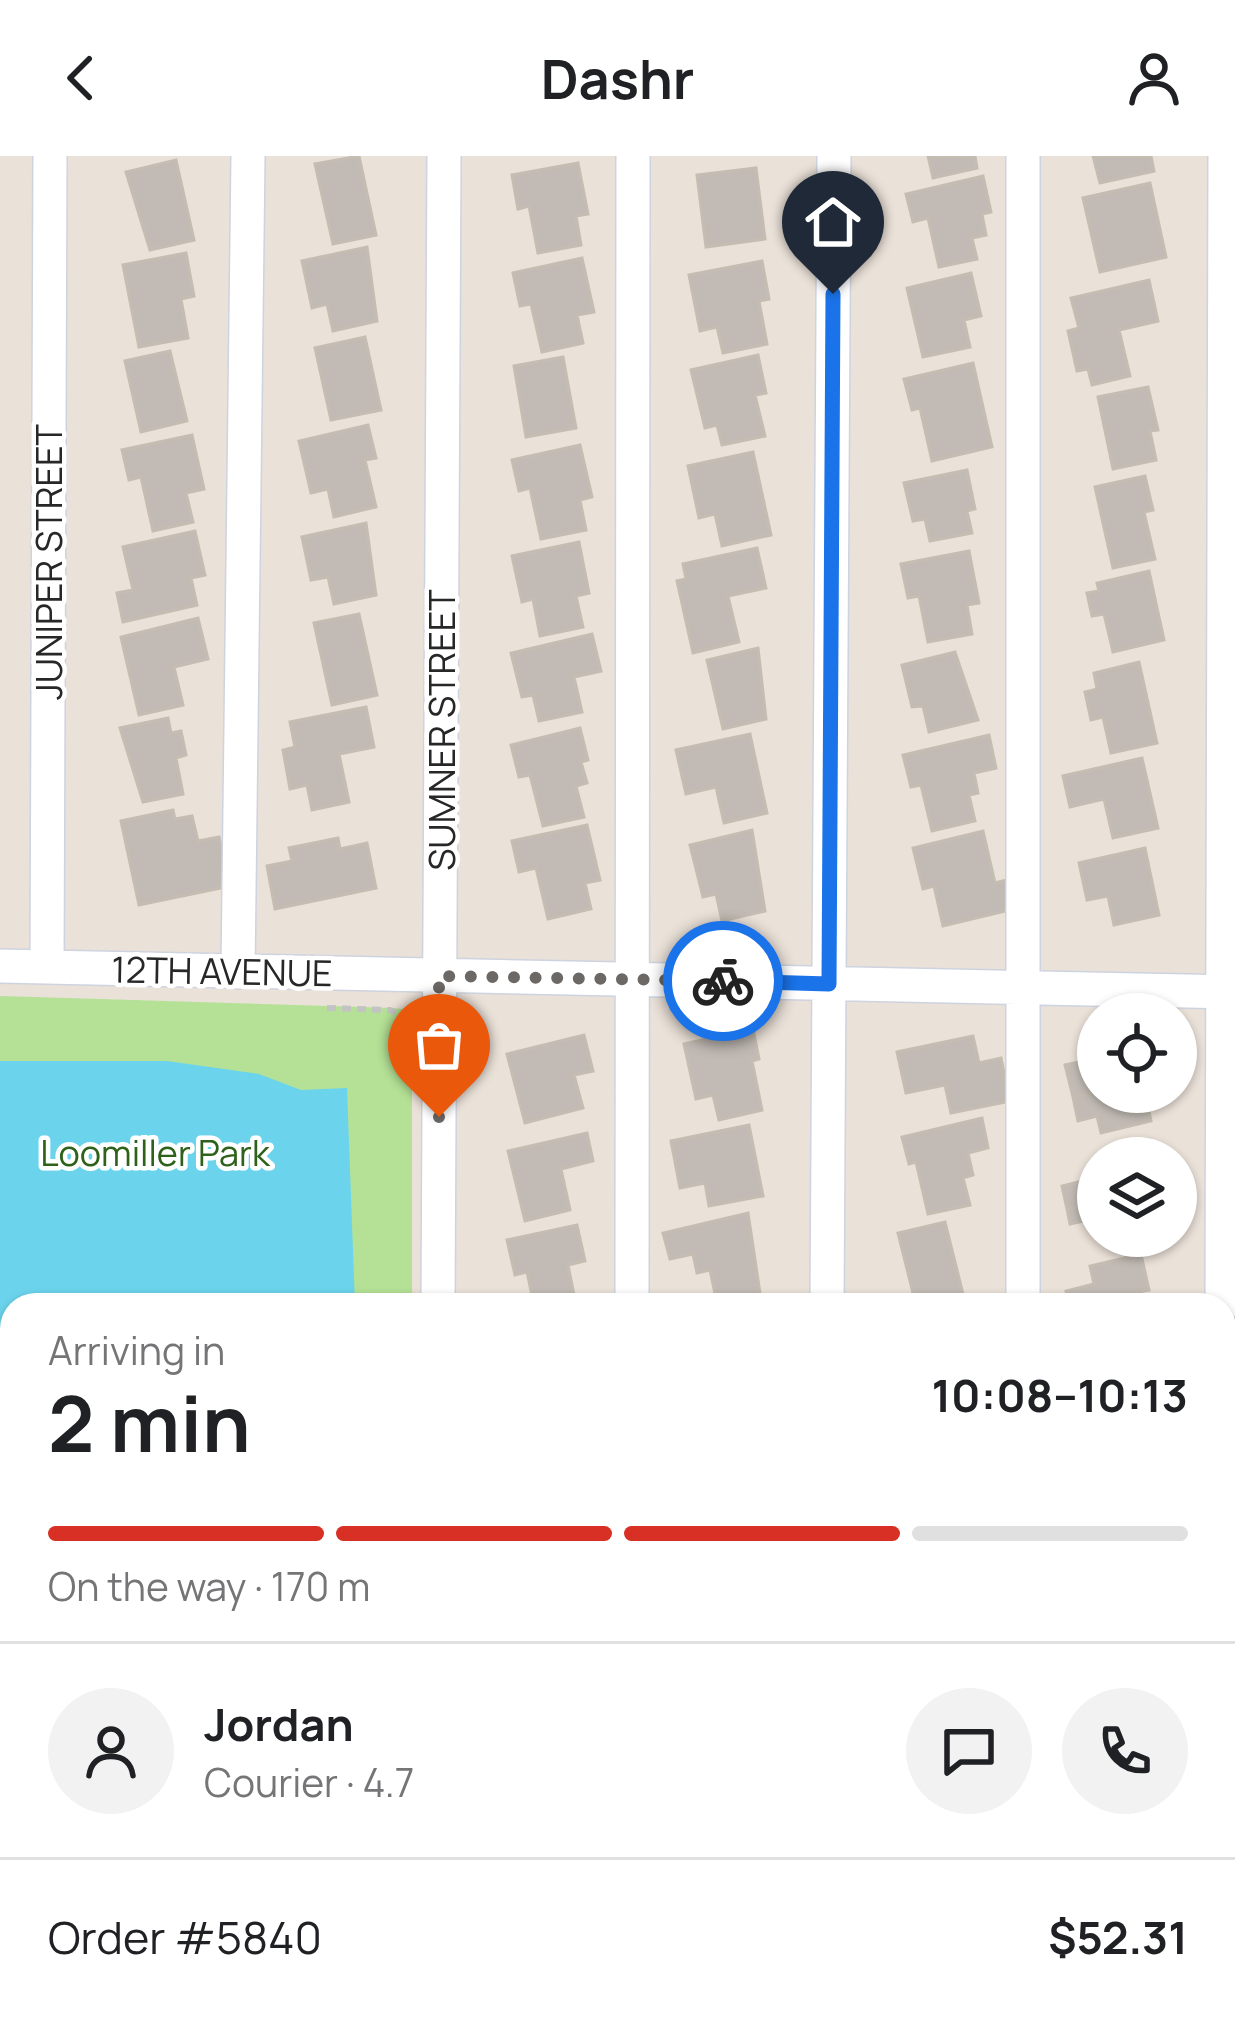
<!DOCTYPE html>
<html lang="en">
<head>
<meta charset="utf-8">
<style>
	:root { --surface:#fff; --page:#f2f2f2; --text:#202124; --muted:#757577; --line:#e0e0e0; --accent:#d93025 }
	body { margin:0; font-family:Manrope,sans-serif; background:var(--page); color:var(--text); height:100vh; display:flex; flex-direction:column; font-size:45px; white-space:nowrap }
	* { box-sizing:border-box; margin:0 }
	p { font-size:39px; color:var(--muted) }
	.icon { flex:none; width:66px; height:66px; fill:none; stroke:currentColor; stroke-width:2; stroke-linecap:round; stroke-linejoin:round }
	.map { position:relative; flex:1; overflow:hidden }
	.side { position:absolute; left:0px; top:1137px; width:1236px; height:747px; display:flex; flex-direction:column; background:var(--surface); border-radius:36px 36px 0 0; box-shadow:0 3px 9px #0004 }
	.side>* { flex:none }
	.buttons { position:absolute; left:1077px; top:837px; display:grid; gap:24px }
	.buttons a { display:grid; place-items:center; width:120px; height:120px; border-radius:50%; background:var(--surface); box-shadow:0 3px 9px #0004; font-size:60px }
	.pin { position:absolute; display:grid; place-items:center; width:102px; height:102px; color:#fff; margin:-123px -51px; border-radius:50% 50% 50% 0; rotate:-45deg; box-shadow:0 0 12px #0007 }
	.pin .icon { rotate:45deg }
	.courier { position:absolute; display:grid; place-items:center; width:120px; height:120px; margin:-60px; border:9px solid #1a73e8; border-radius:50%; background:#fff; color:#222; box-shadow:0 3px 15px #0007 }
	.overview em { font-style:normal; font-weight:700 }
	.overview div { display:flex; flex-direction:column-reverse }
	.overview { display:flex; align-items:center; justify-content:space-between; height:204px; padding:0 48px }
	h1 { font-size:78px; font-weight:700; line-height:90px }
	.bar { display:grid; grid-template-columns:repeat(4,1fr); gap:18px 12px; align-content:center; height:144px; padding:0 48px }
	.bar i { height:15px; border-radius:9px; background:var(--line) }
	.bar .on { background:var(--accent) }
	.bar p { grid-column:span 4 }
	.line { display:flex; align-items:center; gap:30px; padding:0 48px; border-top:3px solid var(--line) }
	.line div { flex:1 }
	.round { display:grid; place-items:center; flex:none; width:126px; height:126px; border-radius:63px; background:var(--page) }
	header { display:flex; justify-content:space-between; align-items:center; height:156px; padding:0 48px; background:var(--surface); font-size:54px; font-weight:700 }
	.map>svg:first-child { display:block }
	.education { fill:#ecddc7 }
	.green { fill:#b4e195 }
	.pitch { fill:#c9e890 }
	.water { fill:#6bd4ec }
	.building { fill:#c2bbb5; stroke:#c5bdb2; stroke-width:3 }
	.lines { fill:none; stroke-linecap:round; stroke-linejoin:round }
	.minor-casing { stroke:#ced3e0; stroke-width:36 }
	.path { stroke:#c3c3c3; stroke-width:6; stroke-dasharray:9 6; stroke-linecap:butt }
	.minor { stroke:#fff; stroke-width:33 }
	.done { stroke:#6b6865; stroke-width:12; stroke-dasharray:0 21.6 }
	.route { stroke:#1a73e8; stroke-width:15 }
	.labels { text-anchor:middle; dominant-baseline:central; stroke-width:9; stroke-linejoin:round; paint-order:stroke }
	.street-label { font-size:36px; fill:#272727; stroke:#fff }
	.park-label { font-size:36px; fill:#2e611a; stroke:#fff }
</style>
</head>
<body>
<header><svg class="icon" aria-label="back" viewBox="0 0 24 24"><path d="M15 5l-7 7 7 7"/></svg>Dashr<svg class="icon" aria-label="person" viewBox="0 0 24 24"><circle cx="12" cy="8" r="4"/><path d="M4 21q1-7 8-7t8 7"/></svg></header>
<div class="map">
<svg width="1235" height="1883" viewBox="0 0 1235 1883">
	<rect width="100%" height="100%" fill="#eae1d8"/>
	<!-- education -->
	<path class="education" d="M0 1815H12V1872H1224V1835H1235V1883H0Z"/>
	<!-- green -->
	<path class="green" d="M0 840 393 852 403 853 412 869V1149H12V1742H0Z"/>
	<!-- pitch -->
	<path class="pitch" d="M654 1872 855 1878 856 1872 895 1873V1882L902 1883H618Z"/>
	<!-- water -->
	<path class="water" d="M0 905H167L259 918 301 934 347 932 355 1149H12V1432L0 1439Z"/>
	<!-- building -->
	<path class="building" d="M359 0 376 79 333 88 315 8Z
		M928 0H975L977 12 933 22Z
		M1093 0H1151L1154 15 1100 27Z
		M176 4 194 84 150 94 126 16Z
		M578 7 588 58 576 60 581 89 538 97 529 50 518 53 512 19Z
		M756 12 765 83 706 91 697 19Z
		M983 20 991 56 982 58 986 79 972 82 977 103 939 111 928 62 913 66 906 38Z
		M1150 27 1166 101 1100 116 1083 42Z
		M367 91 377 165 333 175 327 148 312 152 302 105Z
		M186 97 194 140 181 143 188 182 139 191 123 109Z
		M582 102 594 156 577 159 583 187 542 196 531 148 520 150 513 117Z
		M762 105 769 143 759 145 767 188 723 197 717 171 700 175 689 119Z
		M971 117 981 160 964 164 970 191 923 201 907 132Z
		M1149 124 1158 165 1119 174 1130 220 1092 229 1088 213 1077 215 1068 175 1079 172 1071 142Z
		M365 181 381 254 331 264 315 192Z
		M170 195 187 265 141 276 125 205Z
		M758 199 766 237 755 239 765 280 722 289 717 269 705 272 691 214Z
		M563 201 576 272 526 281 514 210Z
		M973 207 992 291 932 305 920 252 912 254 904 223Z
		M1148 231 1158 274 1150 275 1156 304 1113 313 1098 241Z
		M368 269 376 302 365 304 376 351 334 361 328 333 311 337 299 285Z
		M192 279 204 333 186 337 193 366 153 375 141 321 129 324 122 294Z
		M580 289 592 341 580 344 586 374 541 383 530 332 519 335 512 304Z
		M753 296 771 379 722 390 715 358 699 362 688 310Z
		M967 314 975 353 967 355 972 377 930 385 925 363 913 365 904 327Z
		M1145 320 1153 354 1144 356 1155 403 1113 412 1095 331Z
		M366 367 376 439 334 448 328 421 311 424 302 381Z
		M195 375 205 419 191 422 197 449 123 466 117 437 133 434 123 391Z
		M579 386 589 437 576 440 583 471 540 480 533 443 522 446 512 400Z
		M757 392 766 432 728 440 739 486 693 497 677 425 686 423 683 408Z
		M969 395 979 447 967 449 972 478 928 486 919 440 908 442 901 408Z
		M1149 415 1164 484 1113 496 1104 458 1092 460 1087 437 1099 435 1097 427Z
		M359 458 377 539 332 549 314 467Z
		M198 462 208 503 174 511 183 549 139 559 121 481Z
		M592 478 601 515 574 521 582 556 539 565 533 539 522 541 511 497Z
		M758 492 766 563 723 573 707 504Z
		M955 496 978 564 929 576 923 550 912 551 902 509Z
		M1139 506 1157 587 1111 597 1103 561 1091 564 1085 536 1097 533 1094 517Z
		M366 551 374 591 339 598 349 646 312 654 307 629 290 633 283 594 295 591 290 566Z
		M168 562 171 577 181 575 186 599 176 602 183 638 143 646 120 572Z
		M580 572 588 604 581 606 587 627 576 630 584 661 543 670 530 619 519 621 511 589Z
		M750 578 767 657 724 667 716 631 686 638 676 594Z
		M989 579 996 612 974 617 978 637 969 639 975 665 932 675 921 629 911 631 903 599Z
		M1142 602 1158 672 1113 682 1104 643 1070 651 1063 620Z
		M173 654 175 663 192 660 198 685 219 681 230 730 139 749 121 665Z
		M587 669 600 724 585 727 591 753 548 763 536 712 519 716 512 685Z
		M752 674 765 755 722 765 716 738 703 741 690 689Z
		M983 675 995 727 1010 723 1018 752 943 770 934 730 923 733 913 692Z
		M338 682 340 693 367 687 376 732 275 753 267 710 292 705 289 692Z
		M1145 692 1159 759 1114 769 1108 740 1087 744 1079 707Z
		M753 873 759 903 752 905 762 954 719 964 713 939 696 943 684 888Z
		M584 879 593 915 574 919 583 952 525 967 507 898Z
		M973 880 979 907 1001 902 1010 945 951 957 945 929 906 937 897 896Z
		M1098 888V935L1073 941 1065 909 1084 905 1081 892Z
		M1098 935 1145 936 1151 965 1101 977 1097 960 1078 965 1073 941Z
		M982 962 988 992 968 997 973 1019 963 1022 970 1049 928 1058 916 1006 909 1008 902 981Z
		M749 969 763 1040 709 1050 705 1027 680 1032 671 985Z
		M587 977 593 1005 561 1013 570 1054 525 1065 508 995Z
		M1098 1005V1046L1067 1053 1062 1030 1094 1022 1090 1007Z
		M1098 1046V1062L1070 1068 1067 1053Z
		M748 1057 760 1137 717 1147 710 1114 697 1117 693 1098 670 1103 663 1077Z
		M945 1066 965 1146 916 1149 898 1077Z
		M577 1069 585 1105 568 1109 576 1149H534L527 1116 515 1119 507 1084Z
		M1141 1098 1149 1134 1069 1149 1066 1135 1094 1128 1090 1110Z"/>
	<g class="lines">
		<!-- minor casing -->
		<g class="minor-casing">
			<path id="minor" d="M0 810 1235 836
				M47 811 50 0
				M238 816 248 0
				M438 1149 444 0
				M632 1149 633 0
				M827 1149 834 0
				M1023 1149V0
				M1222 1149 1225 0
				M0 1771H12
				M1224 1797 1235 1798
				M507 1883 508 1872"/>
		</g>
		<!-- path -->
		<path class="path" d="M327 852 390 854 407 862
			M0 1507 12 1502
			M425 1883 435 1872"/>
		<!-- minor -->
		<use href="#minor" class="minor"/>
	</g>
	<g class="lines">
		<!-- done -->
		<path class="done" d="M439 961V820L723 825"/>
		<!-- route -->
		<path class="route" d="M723 825 829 828 833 138"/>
	</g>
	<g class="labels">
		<!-- street labels -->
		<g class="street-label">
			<text transform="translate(48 406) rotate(-90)">JUNIPER STREET</text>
			<text transform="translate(441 574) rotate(-90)">SUMNER STREET</text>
			<text transform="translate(222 815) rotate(1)">12TH AVENUE</text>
		</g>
		<!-- park labels -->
		<g class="park-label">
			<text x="155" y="996">Loomiller Park</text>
		</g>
	</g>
</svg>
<div class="buttons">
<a><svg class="icon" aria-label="locate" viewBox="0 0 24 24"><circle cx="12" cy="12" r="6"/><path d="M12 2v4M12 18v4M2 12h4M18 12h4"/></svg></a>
<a><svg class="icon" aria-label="layers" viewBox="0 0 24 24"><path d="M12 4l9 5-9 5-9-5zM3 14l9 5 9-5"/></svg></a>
</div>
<div class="pin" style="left:439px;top:961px;background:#ea580c"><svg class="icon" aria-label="bag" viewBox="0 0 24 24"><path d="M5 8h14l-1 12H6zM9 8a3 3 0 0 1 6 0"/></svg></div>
<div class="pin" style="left:833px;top:138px;background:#1f2937"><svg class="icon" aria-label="home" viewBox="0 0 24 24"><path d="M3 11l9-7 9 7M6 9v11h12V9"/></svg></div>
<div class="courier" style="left:723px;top:825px"><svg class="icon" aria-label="bike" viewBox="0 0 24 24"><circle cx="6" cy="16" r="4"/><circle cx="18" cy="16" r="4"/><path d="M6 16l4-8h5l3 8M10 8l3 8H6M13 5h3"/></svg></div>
<section class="side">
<div class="overview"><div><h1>2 min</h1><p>Arriving in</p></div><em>10:08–10:13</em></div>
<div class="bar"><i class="on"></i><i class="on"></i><i class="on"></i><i></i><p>On the way · 170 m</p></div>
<div class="line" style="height:216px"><a class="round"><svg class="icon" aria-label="person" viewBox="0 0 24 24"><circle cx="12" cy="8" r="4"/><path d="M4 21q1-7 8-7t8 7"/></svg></a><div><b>Jordan</b><p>Courier · 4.7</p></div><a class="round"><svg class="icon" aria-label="chat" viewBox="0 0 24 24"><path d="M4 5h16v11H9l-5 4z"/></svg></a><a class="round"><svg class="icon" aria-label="phone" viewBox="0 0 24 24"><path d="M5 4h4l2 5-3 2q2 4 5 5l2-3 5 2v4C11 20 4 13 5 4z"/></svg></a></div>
<div class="line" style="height:156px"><div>Order #5840</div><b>$52.31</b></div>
</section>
</div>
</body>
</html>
